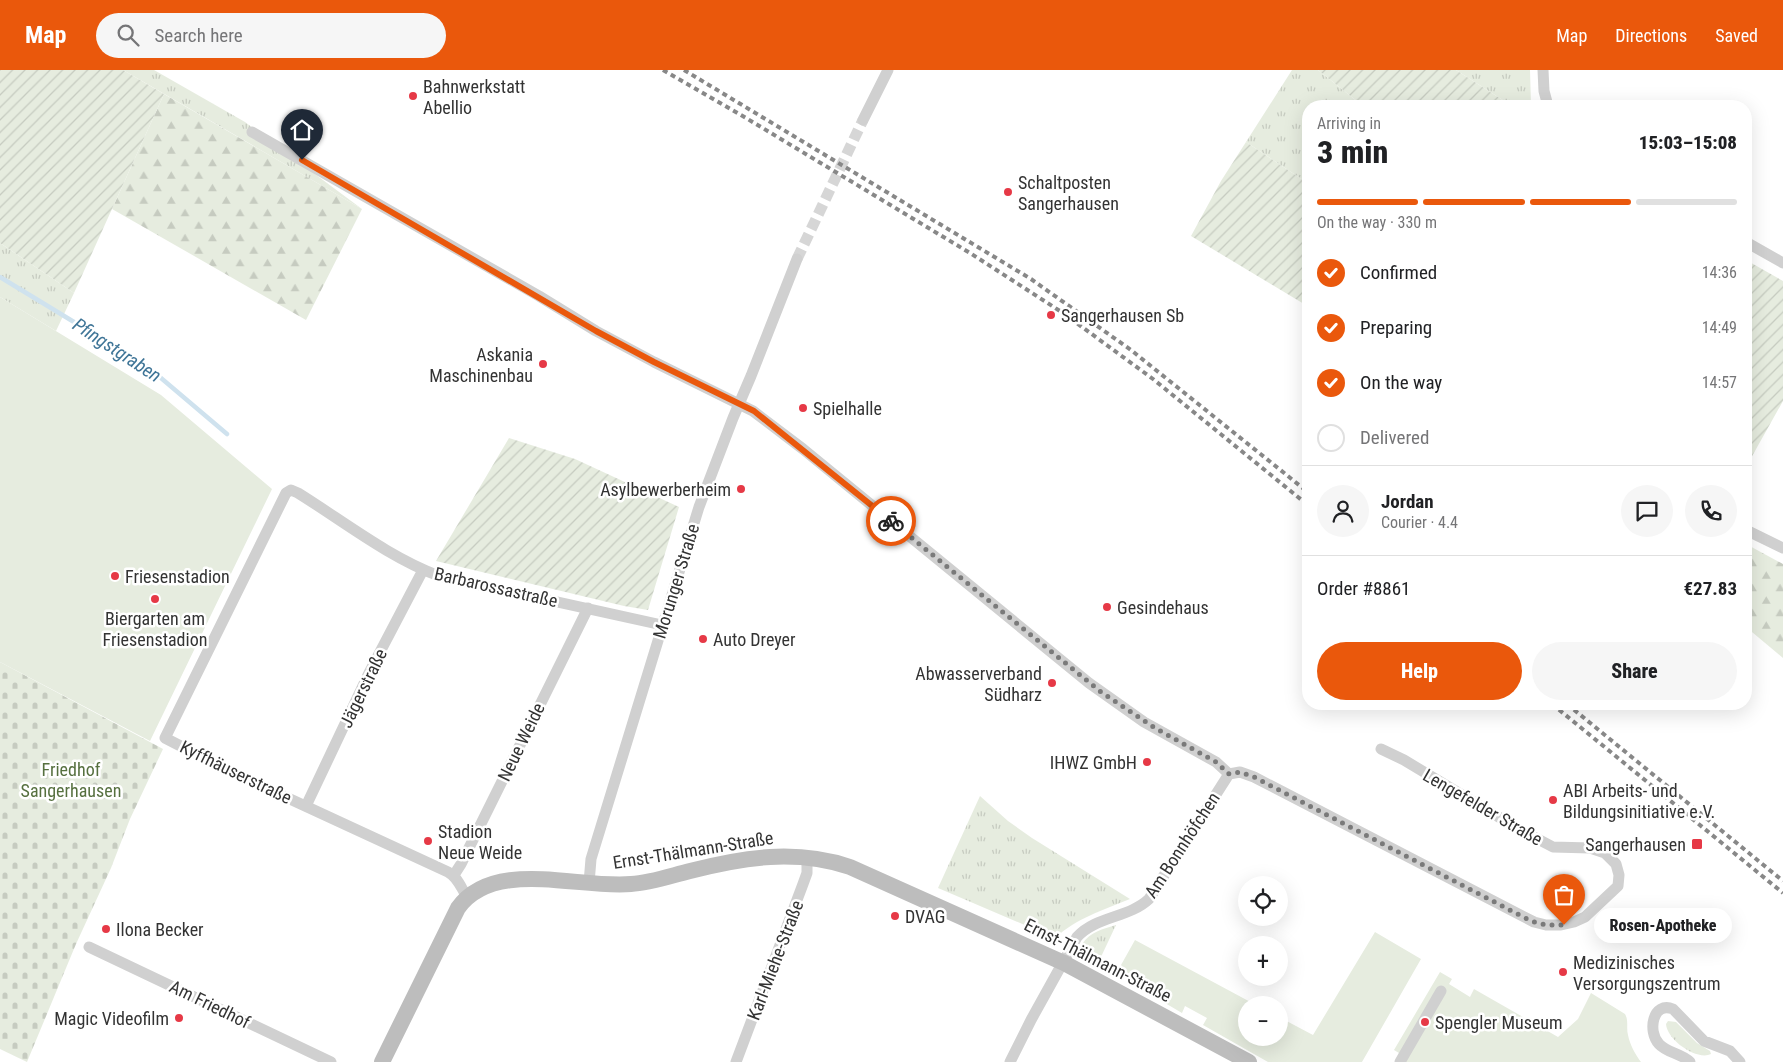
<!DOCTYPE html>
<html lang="en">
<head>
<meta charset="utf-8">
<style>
	:root { --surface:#fff; --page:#f6f6f6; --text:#202124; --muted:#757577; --line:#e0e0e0; --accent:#ea580c }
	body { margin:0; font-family:"Roboto Condensed",sans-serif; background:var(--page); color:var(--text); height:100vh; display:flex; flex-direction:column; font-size:19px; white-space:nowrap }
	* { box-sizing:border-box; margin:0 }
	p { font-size:16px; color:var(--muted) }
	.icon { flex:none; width:28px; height:28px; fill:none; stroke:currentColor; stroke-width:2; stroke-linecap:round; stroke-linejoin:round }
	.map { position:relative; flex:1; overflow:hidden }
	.side { position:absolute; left:1302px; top:30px; width:450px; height:610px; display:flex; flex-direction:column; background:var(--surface); border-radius:20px; box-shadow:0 5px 20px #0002 }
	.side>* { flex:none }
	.tools { position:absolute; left:1238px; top:806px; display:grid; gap:10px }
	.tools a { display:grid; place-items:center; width:50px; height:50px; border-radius:50%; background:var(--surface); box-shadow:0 5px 20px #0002; font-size:25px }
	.pin { position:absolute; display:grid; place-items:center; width:42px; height:42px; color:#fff; margin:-51px -21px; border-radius:50% 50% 50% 0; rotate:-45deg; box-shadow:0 0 5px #0007 }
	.pin .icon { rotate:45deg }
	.courier { position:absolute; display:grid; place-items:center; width:50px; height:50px; margin:-25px; border:4px solid #ea580c; border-radius:50%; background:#fff; color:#222; box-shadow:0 1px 6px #0007 }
	.bubble { position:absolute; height:35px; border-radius:18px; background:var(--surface); box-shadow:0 5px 20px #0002; font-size:16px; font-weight:800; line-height:35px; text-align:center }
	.head em { font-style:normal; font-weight:800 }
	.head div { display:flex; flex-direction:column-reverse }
	.head { display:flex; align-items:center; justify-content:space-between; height:85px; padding:0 15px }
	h1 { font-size:32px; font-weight:800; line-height:38px }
	.bar { display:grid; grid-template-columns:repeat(4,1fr); gap:8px 5px; align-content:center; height:60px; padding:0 15px }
	.bar i { height:6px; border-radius:4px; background:var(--line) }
	.bar .active { background:var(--accent) }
	.bar p { grid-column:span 4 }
	.line { display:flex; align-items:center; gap:12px; padding:0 15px; border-top:1px solid var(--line) }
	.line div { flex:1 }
	.round { display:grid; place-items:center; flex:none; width:52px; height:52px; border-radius:26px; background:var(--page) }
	ol { padding:0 15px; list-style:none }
	li { display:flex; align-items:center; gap:15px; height:55px }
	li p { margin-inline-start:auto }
	li .icon { padding:5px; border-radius:50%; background:var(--accent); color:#fff; stroke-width:4 }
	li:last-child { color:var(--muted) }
	li i { width:28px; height:28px; border:2px solid var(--line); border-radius:50% }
	.button { display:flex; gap:10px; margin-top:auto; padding:10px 15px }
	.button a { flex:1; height:58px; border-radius:30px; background:var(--accent); color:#fff; font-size:20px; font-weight:800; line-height:58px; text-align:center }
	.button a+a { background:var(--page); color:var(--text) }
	header { display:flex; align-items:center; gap:30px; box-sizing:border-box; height:70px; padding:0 25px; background:var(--accent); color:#fff }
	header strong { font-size:24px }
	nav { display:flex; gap:28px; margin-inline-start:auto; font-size:18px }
	.search { width:350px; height:45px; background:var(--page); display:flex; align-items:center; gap:12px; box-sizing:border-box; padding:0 18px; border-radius:28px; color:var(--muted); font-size:19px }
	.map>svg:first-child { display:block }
	.grass { fill:url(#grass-tufts) }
	.forest { fill:url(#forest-firs) }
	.cemetery { fill:url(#cemetery-stones) }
	.park { fill:#e6ecdf }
	.garden { fill:url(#garden-furrows) }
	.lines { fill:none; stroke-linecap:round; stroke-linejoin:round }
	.stream { stroke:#cfe2ee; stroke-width:4.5 }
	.street-tunnel { stroke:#d6d6d6; stroke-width:11; stroke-dasharray:11 5.5; stroke-linecap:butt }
	.street { stroke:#d0d0d0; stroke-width:11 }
	.secondary { stroke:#bdbdbd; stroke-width:16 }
	.rail { stroke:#888; stroke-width:4; stroke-dasharray:5 4; stroke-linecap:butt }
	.done { stroke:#7a7a7a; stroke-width:5; stroke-dasharray:0 9 }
	.route { stroke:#ea580c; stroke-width:6 }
	.poi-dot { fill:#e63946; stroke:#fff; stroke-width:2 }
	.labels { text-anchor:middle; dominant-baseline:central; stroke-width:5; stroke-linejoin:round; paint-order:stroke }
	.poi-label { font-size:18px; fill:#333; stroke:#fff; text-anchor:start }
	.street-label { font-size:18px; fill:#333; stroke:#fff }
	.park-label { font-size:18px; fill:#56703f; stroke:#fff }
	.water-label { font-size:19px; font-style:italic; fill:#3f7597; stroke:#fff }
</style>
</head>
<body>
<header>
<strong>Map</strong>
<div class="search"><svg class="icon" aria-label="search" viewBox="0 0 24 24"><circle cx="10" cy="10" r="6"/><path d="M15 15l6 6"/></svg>Search here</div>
<nav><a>Map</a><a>Directions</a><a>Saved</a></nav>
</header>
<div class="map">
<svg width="1783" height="992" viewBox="0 0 1783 992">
	<defs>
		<pattern id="grass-tufts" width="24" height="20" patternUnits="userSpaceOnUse" patternTransform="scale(1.25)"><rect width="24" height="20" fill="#e6ecdf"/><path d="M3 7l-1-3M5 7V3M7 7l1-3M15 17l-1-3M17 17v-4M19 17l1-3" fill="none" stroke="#c6cbc0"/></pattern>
		<pattern id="forest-firs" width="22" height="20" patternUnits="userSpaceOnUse" patternTransform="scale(1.25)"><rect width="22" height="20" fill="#e6ecdf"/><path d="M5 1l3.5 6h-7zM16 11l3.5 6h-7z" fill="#c6cbc0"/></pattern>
		<pattern id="cemetery-stones" width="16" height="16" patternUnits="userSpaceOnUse" patternTransform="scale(1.25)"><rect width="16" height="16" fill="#e6ecdf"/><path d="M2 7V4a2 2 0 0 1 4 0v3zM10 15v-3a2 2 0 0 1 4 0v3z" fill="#c6cbc0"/></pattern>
		<pattern id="garden-furrows" width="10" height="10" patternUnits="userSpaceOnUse" patternTransform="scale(1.25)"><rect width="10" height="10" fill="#e6ecdf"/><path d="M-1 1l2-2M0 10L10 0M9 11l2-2" fill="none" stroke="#c6cbc0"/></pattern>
	</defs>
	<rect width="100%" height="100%" fill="#fff"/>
	<!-- grass -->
	<path class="grass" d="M123 0H154L245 52 362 139Z
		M1292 0H1318L1363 36H1309V114L1246 72Z
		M1456 0H1530L1531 36H1512Z
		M0 173 74 223 56 261 0 227Z
		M980 726 1008 751 1032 768 1130 829C1103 840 1077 848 1055 868L938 818Z
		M1116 855 1100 889 1096 890 1084 881 1082 874C1090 862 1103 859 1116 855Z
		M1668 951 1676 952 1697 973 1710 981 1711 984C1697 991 1667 970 1666 954Z"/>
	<!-- forest -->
	<path class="forest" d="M164 24 362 139 306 250 112 139Z
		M1746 474 1783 494V588L1746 557Z"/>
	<!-- cemetery -->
	<path class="cemetery" d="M0 592 163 679 130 749 111 798 76 874 27 992 0 979Z"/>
	<!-- park -->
	<path class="park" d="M0 227 161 325 272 419 150 671 0 592Z
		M1375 862 1421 889 1362 992H1268L1203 955 1207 948 1185 936 1182 943 1131 913 1121 895 1135 870 1256 935H1246V968H1279V947L1313 965Z
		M1440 902 1452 909 1449 914 1470 927 1474 919 1558 967 1578 949 1591 923 1625 944C1629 951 1626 958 1628 965 1630 975 1635 984 1641 992H1395L1399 983 1394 980Z"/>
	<!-- garden -->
	<path class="garden" d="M0 0H123L164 24 74 223 0 173Z
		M1318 0H1456L1512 36H1363Z
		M1246 72 1309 114V237L1191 166 1221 111Z
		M1746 190 1783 211V331L1746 397Z
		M509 368 575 389 679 437 648 540 624 536 436 491Z"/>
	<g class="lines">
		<!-- stream -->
		<path class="stream" d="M0 207 148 297 227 364"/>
		<!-- street-tunnel -->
		<path class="street-tunnel" d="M797 189 863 50"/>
		<!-- street -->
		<path class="street" d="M1543 0 1544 21 1548 36
			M863 50 888 0
			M252 62 539 226 596 261 654 292 753 341 803 379 1089 613 1144 652 1216 692 1229 704
			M1746 172 1783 193
			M1746 460 1783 478
			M1229 704 1240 702 1254 707 1534 852 1546 855H1561L1574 852 1585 847 1618 816 1619 805 1616 794 1605 783 1590 778 1553 777 1517 758 1404 690 1381 679
			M306 736 369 603 423 500
			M454 805 461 794 588 538
			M589 813 591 789 699 437 733 348 751 306 797 189
			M467 827C461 818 458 807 448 802L223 698 165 668 286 423 291 420 298 423C343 451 390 488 439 506L662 555
			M89 877 331 992
			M736 992 803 814 807 803V787
			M1010 992 1031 950 1077 867C1096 846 1129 848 1149 829L1229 704
			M1400 992 1441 921
			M1690 992C1681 983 1667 983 1659 974 1647 961 1653 931 1673 939L1704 971 1730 981 1740 992"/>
		<!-- secondary -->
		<path class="secondary" d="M382 992 458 838C494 788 578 819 631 814 650 813 670 806 690 801 744 787 796 779 850 797L1064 893 1249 992"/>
		<!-- rail -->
		<path class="rail" d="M663 0 746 48 970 183 1063 243 1153 309 1309 436
			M684 0 1031 209 1131 280 1309 423
			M1552 634 1783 823
			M1567 634 1783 811"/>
	</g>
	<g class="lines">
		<!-- done -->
		<path class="done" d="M891 451 1101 622 1155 658 1216 692 1229 704 1240 702 1254 707 1531 851 1546 855H1564"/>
		<!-- route -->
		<path class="route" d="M302 90 596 261 654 292 754 341 891 451"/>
	</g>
	<!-- markers -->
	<g class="poi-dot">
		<circle cx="413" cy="26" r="5"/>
		<circle cx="1008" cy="122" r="5"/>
		<circle cx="1051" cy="245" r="5"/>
		<circle cx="543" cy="294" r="5"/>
		<circle cx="803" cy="338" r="5"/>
		<circle cx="741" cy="419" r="5"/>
		<circle cx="115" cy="506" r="5"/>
		<circle cx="155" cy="529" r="5"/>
		<circle cx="1107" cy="537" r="5"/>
		<circle cx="703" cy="569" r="5"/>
		<circle cx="1052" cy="613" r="5"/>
		<circle cx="1147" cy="692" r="5"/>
		<circle cx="1553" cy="730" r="5"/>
		<circle cx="428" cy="771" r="5"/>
		<rect x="1691" y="768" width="12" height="12" rx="2.5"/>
		<circle cx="895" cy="846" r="5"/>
		<circle cx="106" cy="859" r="5"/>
		<circle cx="1563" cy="902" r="5"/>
		<circle cx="179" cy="948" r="5"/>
		<circle cx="1425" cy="952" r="5"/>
	</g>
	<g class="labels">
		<!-- poi labels -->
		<g class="poi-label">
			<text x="423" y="16">Bahnwerkstatt<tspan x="423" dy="21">Abellio</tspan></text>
			<text x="1018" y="112">Schaltposten<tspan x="1018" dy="21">Sangerhausen</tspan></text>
			<text x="1061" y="245">Sangerhausen Sb</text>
			<text x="533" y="284" text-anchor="end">Askania<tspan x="533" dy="21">Maschinenbau</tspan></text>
			<text x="813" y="338">Spielhalle</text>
			<text x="731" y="419" text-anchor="end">Asylbewerberheim</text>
			<text x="125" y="506">Friesenstadion</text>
			<text x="1117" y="537">Gesindehaus</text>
			<text x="155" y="548" text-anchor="middle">Biergarten am<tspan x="155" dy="21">Friesenstadion</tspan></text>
			<text x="713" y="569">Auto Dreyer</text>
			<text x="1042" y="603" text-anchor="end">Abwasserverband<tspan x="1042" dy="21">Südharz</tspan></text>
			<text x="1137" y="692" text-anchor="end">IHWZ GmbH</text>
			<text x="1563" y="720">ABI Arbeits- und<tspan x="1563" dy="21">Bildungsinitiative e.V.</tspan></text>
			<text x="438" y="761">Stadion<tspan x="438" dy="21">Neue Weide</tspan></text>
			<text x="1686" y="774" text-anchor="end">Sangerhausen</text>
			<text x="905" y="846">DVAG</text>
			<text x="116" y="859">Ilona Becker</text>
			<text x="1573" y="892">Medizinisches<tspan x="1573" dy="21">Versorgungszentrum</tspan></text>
			<text x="169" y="948" text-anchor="end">Magic Videofilm</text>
			<text x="1435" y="952">Spengler Museum</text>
		</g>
		<!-- street labels -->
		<g class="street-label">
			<text transform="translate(676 511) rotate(-73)">Morunger Straße</text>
			<text transform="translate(496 517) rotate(13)">Barbarossastraße</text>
			<text transform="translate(363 618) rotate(-64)">Jägerstraße</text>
			<text transform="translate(521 672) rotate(-64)">Neue Weide</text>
			<text transform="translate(236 702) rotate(26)">Kyffhäuserstraße</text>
			<text transform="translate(1483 737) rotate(30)">Lengefelder Straße</text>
			<text transform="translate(1182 775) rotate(-57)">Am Bonnhöfchen</text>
			<text transform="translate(693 780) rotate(-9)">Ernst-Thälmann-Straße</text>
			<text transform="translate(775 890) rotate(-69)">Karl-Miehe-Straße</text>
			<text transform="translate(1098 890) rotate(27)">Ernst-Thälmann-Straße</text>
			<text transform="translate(210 934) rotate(26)">Am Friedhof</text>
		</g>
		<!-- park labels -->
		<g class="park-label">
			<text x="71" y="699">Friedhof<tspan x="71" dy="21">Sangerhausen</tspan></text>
		</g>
		<!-- water labels -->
		<g class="water-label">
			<text transform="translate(117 280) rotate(33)">Pfingstgraben</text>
		</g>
	</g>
</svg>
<div class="tools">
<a><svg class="icon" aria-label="locate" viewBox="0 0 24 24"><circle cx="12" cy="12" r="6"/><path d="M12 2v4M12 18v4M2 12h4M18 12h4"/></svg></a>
<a>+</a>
<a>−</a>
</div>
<div class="pin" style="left:1564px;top:855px;background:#ea580c"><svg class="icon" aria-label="bag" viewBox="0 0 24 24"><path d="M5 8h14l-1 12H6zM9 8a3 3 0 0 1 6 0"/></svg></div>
<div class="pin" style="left:302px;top:90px;background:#1f2937"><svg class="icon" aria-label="home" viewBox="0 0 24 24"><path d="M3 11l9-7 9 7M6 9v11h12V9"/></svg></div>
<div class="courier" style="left:891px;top:451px"><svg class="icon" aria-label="bike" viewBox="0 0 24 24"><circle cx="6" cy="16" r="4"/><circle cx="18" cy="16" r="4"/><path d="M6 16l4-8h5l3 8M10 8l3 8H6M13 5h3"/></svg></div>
<div class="bubble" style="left:1594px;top:838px;width:138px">Rosen-Apotheke</div>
<section class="side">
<div class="head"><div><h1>3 min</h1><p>Arriving in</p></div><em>15:03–15:08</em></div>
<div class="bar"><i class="active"></i><i class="active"></i><i class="active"></i><i></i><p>On the way · 330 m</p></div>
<ol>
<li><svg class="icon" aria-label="check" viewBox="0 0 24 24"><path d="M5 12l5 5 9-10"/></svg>Confirmed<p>14:36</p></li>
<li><svg class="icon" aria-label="check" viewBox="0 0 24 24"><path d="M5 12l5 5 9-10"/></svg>Preparing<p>14:49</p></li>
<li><svg class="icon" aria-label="check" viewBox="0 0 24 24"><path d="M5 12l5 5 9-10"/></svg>On the way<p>14:57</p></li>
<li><i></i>Delivered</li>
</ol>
<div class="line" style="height:90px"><a class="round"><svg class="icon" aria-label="person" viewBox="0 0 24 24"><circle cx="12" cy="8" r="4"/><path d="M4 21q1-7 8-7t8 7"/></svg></a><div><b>Jordan</b><p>Courier · 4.4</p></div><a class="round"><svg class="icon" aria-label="chat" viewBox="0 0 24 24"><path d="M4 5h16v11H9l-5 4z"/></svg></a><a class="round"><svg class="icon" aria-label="phone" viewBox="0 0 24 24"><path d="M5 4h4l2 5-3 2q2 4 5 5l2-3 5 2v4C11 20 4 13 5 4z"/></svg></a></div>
<div class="line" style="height:65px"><div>Order #8861</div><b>€27.83</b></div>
<div class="button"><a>Help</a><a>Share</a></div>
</section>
</div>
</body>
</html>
